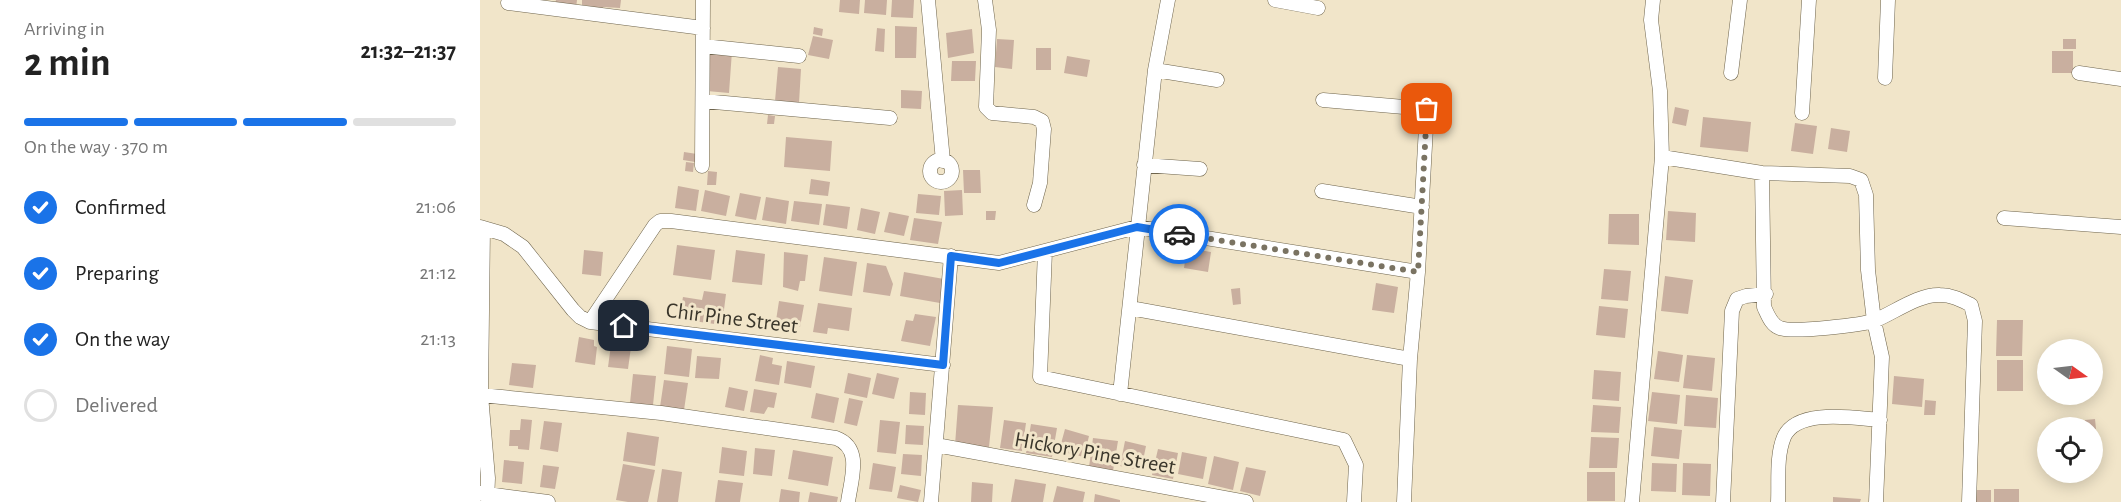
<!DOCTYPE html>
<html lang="en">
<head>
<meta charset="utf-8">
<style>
	:root { --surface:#fff; --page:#f2f2f2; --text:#222; --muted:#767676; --line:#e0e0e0; --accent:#1a73e8 }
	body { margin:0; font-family:"Alegreya Sans",sans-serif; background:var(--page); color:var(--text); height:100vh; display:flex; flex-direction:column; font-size:22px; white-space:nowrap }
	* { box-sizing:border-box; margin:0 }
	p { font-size:20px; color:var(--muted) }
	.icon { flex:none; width:33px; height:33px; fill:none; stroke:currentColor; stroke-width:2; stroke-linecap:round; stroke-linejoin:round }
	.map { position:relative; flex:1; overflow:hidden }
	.details { display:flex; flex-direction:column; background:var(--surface); width:480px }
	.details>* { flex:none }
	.needle { width:39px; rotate:104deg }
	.controls { position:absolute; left:1557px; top:339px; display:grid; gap:12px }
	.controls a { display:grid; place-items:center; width:66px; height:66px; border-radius:50%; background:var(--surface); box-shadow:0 3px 15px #0003; font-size:30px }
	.pin { position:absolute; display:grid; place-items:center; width:51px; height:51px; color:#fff; margin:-26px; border-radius:12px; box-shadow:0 3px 9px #0006 }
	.courier { position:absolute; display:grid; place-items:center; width:60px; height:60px; margin:-30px; border:4px solid #1a73e8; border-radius:50%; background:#fff; color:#222; box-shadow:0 2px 8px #0007 }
	.headline em { font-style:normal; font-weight:600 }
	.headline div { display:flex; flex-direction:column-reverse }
	.headline { display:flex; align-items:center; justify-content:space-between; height:102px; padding:0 24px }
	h1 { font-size:39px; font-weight:600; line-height:45px }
	.bar { display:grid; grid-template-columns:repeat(4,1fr); gap:9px 6px; align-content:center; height:72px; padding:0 24px }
	.bar i { height:8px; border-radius:4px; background:var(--line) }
	.bar .selected { background:var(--accent) }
	.bar p { grid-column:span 4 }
	ol { padding:0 24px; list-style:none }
	li { display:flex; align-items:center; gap:18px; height:66px }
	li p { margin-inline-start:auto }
	li .icon { padding:6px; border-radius:50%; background:var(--accent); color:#fff; stroke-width:4 }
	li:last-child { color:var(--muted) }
	li i { width:33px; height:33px; border:3px solid var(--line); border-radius:50% }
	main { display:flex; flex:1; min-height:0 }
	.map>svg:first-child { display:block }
	.building { fill:#c9af9f }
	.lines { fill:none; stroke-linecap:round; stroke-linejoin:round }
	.minor-casing { stroke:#6e644c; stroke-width:15 }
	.minor { stroke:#fff; stroke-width:14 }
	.done { stroke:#7a7362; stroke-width:6; stroke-dasharray:0 10.8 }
	.route { stroke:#1a73e8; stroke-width:8 }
	.labels { text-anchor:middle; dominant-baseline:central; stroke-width:6; stroke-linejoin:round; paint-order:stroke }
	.street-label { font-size:22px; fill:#3a362b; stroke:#f1e5c9 }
</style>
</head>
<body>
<main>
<section class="details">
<div class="headline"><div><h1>2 min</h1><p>Arriving in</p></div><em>21:32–21:37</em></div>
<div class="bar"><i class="selected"></i><i class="selected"></i><i class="selected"></i><i></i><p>On the way · 370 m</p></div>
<ol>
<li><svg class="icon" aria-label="check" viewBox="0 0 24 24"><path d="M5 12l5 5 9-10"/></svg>Confirmed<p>21:06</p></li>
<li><svg class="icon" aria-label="check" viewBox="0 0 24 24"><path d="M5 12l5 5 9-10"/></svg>Preparing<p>21:12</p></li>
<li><svg class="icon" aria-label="check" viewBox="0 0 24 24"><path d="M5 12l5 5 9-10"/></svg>On the way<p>21:13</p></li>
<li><i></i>Delivered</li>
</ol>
</section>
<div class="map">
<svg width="1641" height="502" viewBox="0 0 1641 502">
	<rect width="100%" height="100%" fill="#f1e5c9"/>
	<!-- building -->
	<path class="building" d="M76 0H97L96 8 75 4Z
		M102 0H141L140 8 123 7 122 10 110 9V6L102 5Z
		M360 0H380L379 14 359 12Z
		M385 0H407L406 15 384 13Z
		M412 0H434L433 18 411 17Z
		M415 26 437 27 436 58H415Z
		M334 27 343 29 342 36 333 34Z
		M397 28 405 29 404 52 395 51Z
		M492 29 494 53 468 58 466 33Z
		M333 36 353 40 349 59 328 55Z
		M517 39 534 40 532 69 515 67Z
		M1583 39H1596V49H1583Z
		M556 48H571V70H556Z
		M230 50 252 51 249 93 227 91Z
		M1572 51H1593V73H1572Z
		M587 56 610 60 607 77 584 73Z
		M472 61H496L495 81H471Z
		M298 67 321 69 319 103 295 101Z
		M421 90 442 91 441 109 421 108Z
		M1195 107 1209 110 1206 126 1192 123Z
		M288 115 295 116 294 124H287Z
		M1223 117 1271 122 1268 152 1220 147Z
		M1315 123 1337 126 1333 154 1311 151Z
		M1351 128 1370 131 1367 152 1348 149Z
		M306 137 352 141 350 171 304 167Z
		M204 152 217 154 215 162 203 160Z
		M206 162 214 163 213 172 205 171Z
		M483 170H500L501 193H484Z
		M228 171 237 172 236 185H227Z
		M331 179 350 182 348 196 329 194Z
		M198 186 219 190 216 211 195 208Z
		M225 190 250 196 246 216 221 211Z
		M482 190 483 215 465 216 464 191Z
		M260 193 281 197 276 220 255 216Z
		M438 194 461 196 459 215 436 213Z
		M286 197 309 201 306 224 282 220Z
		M314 201 342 204 339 225 311 221Z
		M346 204 370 207 367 229 343 225Z
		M381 208 400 212 395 234 377 230Z
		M506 211H516L515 220H506Z
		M1188 211 1216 213 1215 242 1186 240Z
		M409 212 429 216 424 236 404 232Z
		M1129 214H1159V245L1128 244Z
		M434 218 462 222 458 244 430 240Z
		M197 245 235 250 231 280 193 275Z
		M707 248 731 252 728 272 704 268Z
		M104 250 123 252 121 276 102 274Z
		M256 250 285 254 282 285 252 282Z
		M304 252 328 255 325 281H320L318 291 303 287Z
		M344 257 377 262 372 296 339 291Z
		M387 263 406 266 413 284 410 296 383 292Z
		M1124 269 1151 271 1148 301 1121 299Z
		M424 272 464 279 460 303 420 296Z
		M1185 276 1213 280 1208 314 1181 311Z
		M896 283 918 287 914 313 892 310Z
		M760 288 761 304 753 305 751 289Z
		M224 291 246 294 242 325 199 319 203 297 222 300Z
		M299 301 324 305 320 327 311 325 309 328 295 327Z
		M338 303 372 308 369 331 348 328 347 334 333 332Z
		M1119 306 1148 309 1145 338 1116 335Z
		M435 314 456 317 450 346 421 341 426 320 433 321Z
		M1517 320H1543L1542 356H1516Z
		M99 337 114 340V346L117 347 115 365 95 362Z
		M131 345 151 347 148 369 128 367Z
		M187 346 212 349 209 377 184 374Z
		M1178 351 1203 355 1199 382 1174 379Z
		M280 355 293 358 292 364 302 366 299 385 275 381Z
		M1207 355 1235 358 1232 391 1203 388Z
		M217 356 241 358 239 379 215 378Z
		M1517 360H1543V391H1517Z
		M307 361 335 366 331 388 304 383Z
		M32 363 56 365 53 388 29 385Z
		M1114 370 1141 372 1139 401 1112 399Z
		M368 373 391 378 387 398 364 393Z
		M397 373 419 378 414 399 392 394Z
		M153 374 176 376 173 405 150 403Z
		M1414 376 1444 379 1442 407 1412 404Z
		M184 380 208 383 204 410 180 407Z
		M249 387 268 391 264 411 245 407Z
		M274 389 297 393 294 408 288 407 284 414 270 412Z
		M430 392 446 393 445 415 429 414Z
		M1172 392 1200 395 1197 424 1168 421Z
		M336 393 359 398 354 423 331 418Z
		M1206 395 1238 398 1236 428 1204 426Z
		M369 398 383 401 377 426 364 423Z
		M1445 400 1456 401 1455 415H1444Z
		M478 405 513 407 509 447 475 445Z
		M1113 405 1141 407 1139 433 1111 432Z
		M41 419 52 420 49 450 38 449V446H29L30 430H40Z
		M1615 419 1616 429 1606 428 1605 420Z
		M400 420 420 422 416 454 397 452Z
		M524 420 546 423 542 451 520 448Z
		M64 421 82 423 78 452 60 449Z
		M551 424 577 428 572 457 546 453Z
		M426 425 444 426 443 445 425 444Z
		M1174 427 1202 430 1199 459 1171 456Z
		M585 429 609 436 604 457 579 451Z
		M147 432 179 437 175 466 143 461Z
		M1111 437 1139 438 1137 468H1109Z
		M613 438 638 441 633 471 609 467Z
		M645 441 666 446 661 470 640 466Z
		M242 447 267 451 264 476 239 473Z
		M275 448 295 450 292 476 273 474Z
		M678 449 698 453 693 479 672 475Z
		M313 450 353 457 348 486 308 479Z
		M702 452 727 457 723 479 698 474Z
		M423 454 442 455 441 476 421 474Z
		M734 456 759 462 753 490 728 484Z
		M24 460 44 462 42 484 22 482Z
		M393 463 416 467 412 492 389 489Z
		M1172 463 1197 464 1196 492 1171 491Z
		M1203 463 1231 464 1230 496 1202 495Z
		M143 464 175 470 168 502H148L136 500Z
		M63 465 79 467 75 489 60 487Z
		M766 467 786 471 780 496 760 491Z
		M182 469 202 472 198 502H177Z
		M1107 472H1135V501H1107Z
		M535 479 566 484 563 502H531Z
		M238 480 263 483 260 502H235Z
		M492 482 513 484 512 502H491Z
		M420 485 441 490 438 502 417 498Z
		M577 486 605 492 603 502H573Z
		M301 489 320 492 319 502H299Z
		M1514 489H1539V502H1514Z
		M1494 490H1511V502H1494Z
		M330 492 358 497 357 502H328Z
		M615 494 640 500V502H614Z
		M1353 497 1381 499 1380 502H1353Z"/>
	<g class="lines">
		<!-- minor casing -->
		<g class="minor-casing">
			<path id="minor" d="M448 0 463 161
				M505 0 509 30 506 107 512 113 554 117 562 121 564 129 560 183 554 205
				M795 0 838 8
				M28 3 223 28
				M223 46 319 56
				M675 70 737 80
				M1251 73 1260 0
				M1599 73 1641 79
				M1405 78 1408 0
				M843 100 947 109 938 272 930 359 924 502
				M223 101 410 118
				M1322 113 1329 0
				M1182 157 1282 173 1370 176 1381 180 1386 195 1388 270 1394 321 1402 357 1396 502
				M450 171a11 11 0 1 1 22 0a11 11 0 1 1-22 0Z
				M664 165 720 169
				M222 166 223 0
				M1282 173 1284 307C1288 315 1291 325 1300 328 1312 333 1384 325 1396 320 1415 312 1439 294 1460 295 1472 295 1481 300 1491 305L1495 321 1489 502
				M842 191 942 207
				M1524 218 1641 227
				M0 227 24 234 43 247 93 310 100 317 110 322 463 365
				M3 228 1 395 8 478 7 502
				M565 251 560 377 864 440 876 465 874 502
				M650 308 930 359
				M110 322 175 225 180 221H191L519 263 657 227 938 272
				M640 394 675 70 688 0
				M1 395 181 413 356 438C383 448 371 479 368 502
				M456 445 766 502
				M0 493 68 502
				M451 502 471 256
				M1152 502 1182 157 1180 91 1171 20 1173 0
				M1243 502 1252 311 1257 299 1266 296 1286 294
				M1298 502C1299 482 1296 456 1304 437 1317 408 1374 418 1400 420"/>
		</g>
		<!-- minor -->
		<use href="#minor" class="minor"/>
	</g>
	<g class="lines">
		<!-- done -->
		<path class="done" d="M699 234 938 272 947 109"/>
		<!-- route -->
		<path class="route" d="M144 326 463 365 471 256 519 263 657 227 699 234"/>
	</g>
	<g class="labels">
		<!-- street labels -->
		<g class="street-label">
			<text transform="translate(252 318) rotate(7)">Chir Pine Street</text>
			<text transform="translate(615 453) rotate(10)">Hickory Pine Street</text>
		</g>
	</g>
</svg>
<div class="controls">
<a><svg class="needle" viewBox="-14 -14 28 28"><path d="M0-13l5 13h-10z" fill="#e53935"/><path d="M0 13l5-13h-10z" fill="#767676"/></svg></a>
<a><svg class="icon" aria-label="locate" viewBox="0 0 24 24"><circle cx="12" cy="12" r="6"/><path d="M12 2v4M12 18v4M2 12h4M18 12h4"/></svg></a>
</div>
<div class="pin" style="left:947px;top:109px;background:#ea580c"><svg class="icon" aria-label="bag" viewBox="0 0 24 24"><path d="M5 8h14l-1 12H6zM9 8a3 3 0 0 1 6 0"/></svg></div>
<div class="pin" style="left:144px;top:326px;background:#1f2937"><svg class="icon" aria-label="home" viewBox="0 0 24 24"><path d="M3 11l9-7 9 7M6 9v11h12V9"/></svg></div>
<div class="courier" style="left:699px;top:234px"><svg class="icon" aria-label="car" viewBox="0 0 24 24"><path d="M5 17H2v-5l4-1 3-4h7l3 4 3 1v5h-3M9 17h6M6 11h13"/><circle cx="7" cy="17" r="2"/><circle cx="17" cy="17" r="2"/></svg></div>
</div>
</main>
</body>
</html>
